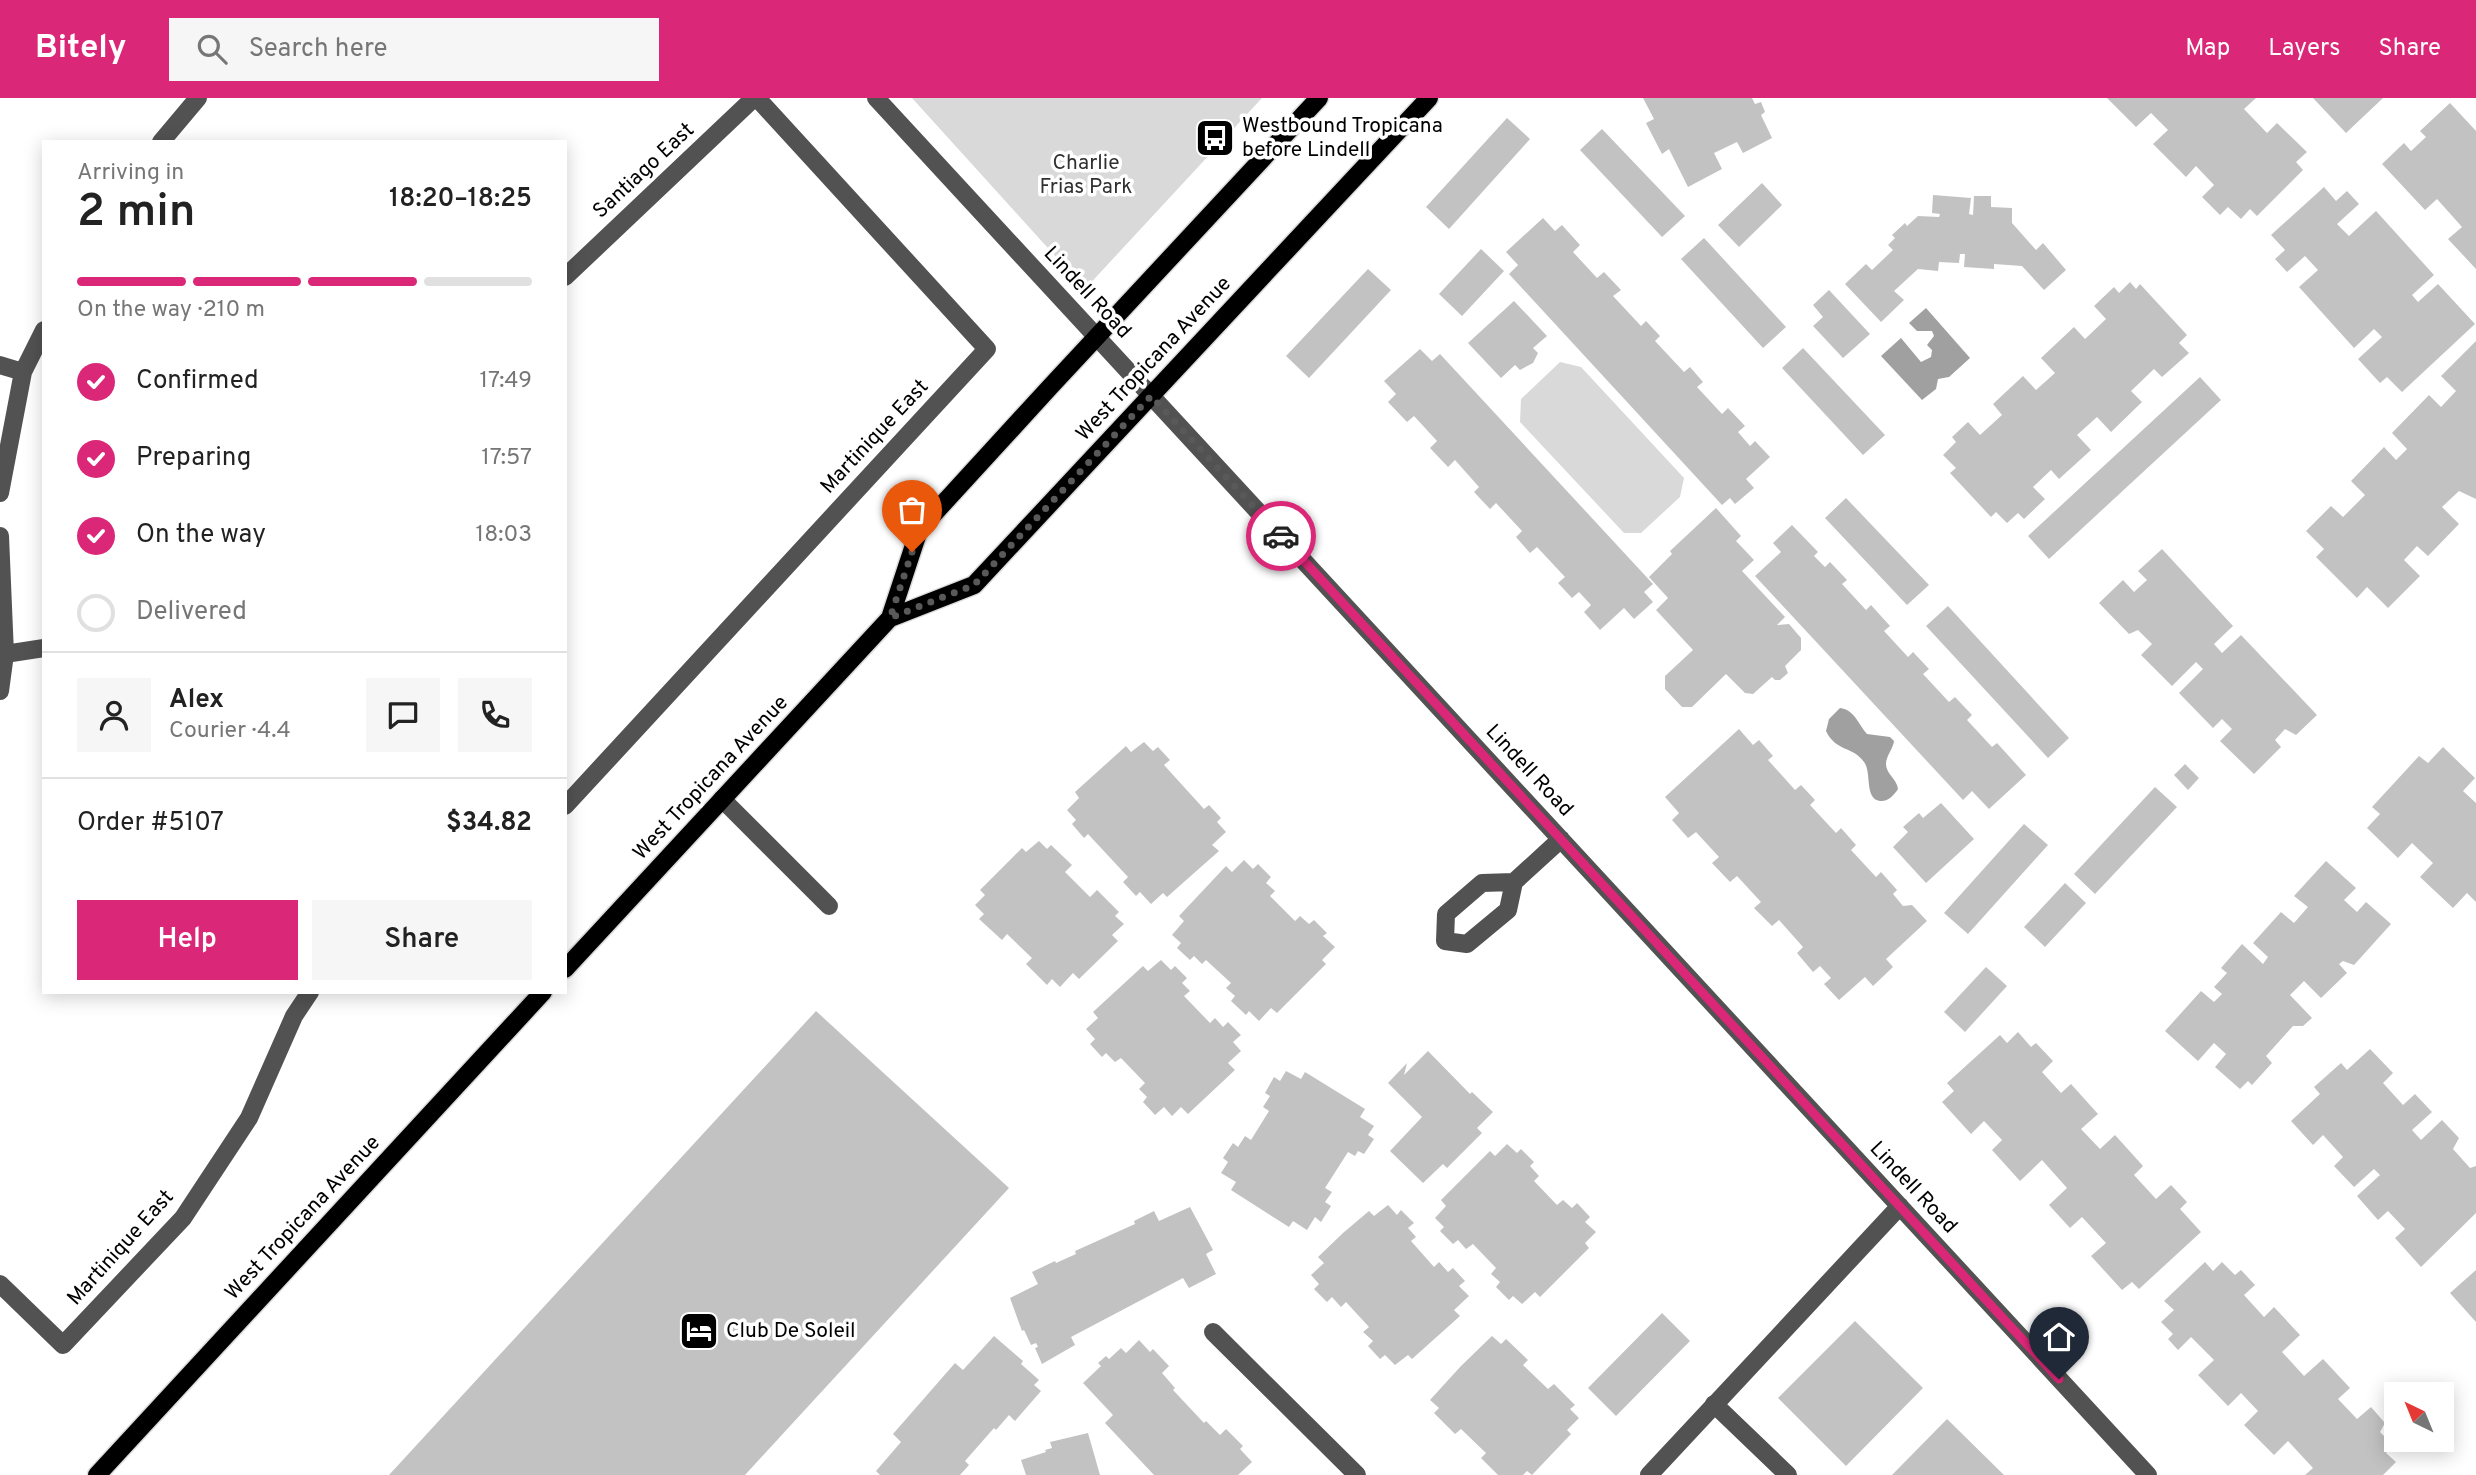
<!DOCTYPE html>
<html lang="en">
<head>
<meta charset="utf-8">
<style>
	:root { --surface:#fff; --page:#f6f6f6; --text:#222; --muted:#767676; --line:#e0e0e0; --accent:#db2777 }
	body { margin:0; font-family:Overpass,sans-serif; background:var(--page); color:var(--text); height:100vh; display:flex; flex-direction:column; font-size:26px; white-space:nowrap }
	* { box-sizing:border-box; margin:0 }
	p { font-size:23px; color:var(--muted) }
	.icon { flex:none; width:38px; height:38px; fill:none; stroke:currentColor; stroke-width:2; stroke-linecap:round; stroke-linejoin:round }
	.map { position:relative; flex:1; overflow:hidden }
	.side { position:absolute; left:42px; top:42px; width:525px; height:854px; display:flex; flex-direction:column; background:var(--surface); border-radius:0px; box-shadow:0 4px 18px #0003 }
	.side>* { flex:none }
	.needle { width:46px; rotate:317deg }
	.tools { position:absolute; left:2384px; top:1284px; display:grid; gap:14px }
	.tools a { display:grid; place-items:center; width:70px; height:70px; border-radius:0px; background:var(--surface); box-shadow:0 4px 18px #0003; font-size:35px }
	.pin { position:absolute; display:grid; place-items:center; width:60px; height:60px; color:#fff; margin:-72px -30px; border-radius:50% 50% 50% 0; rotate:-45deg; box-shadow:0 0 7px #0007 }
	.pin .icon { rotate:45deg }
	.courier { position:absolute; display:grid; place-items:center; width:70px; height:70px; margin:-35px; border:5px solid #db2777; border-radius:50%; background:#fff; color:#222; box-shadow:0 2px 9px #0007 }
	.headline em { font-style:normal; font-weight:600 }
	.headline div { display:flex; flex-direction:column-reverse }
	.headline { display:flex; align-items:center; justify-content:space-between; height:119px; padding:0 35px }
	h1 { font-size:46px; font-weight:600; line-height:52px }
	.bar { display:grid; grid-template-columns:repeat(4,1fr); gap:10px 7px; align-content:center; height:84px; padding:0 35px }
	.bar i { height:9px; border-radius:5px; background:var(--line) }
	.bar .selected { background:var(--accent) }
	.bar p { grid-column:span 4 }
	.line { display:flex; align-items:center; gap:18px; padding:0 35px; border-top:2px solid var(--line) }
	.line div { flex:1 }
	.round { display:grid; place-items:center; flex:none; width:74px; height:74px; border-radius:0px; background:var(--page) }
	ol { padding:0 35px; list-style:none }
	li { display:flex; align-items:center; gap:21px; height:77px }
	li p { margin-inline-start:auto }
	li .icon { padding:7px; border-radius:50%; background:var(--accent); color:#fff; stroke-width:4 }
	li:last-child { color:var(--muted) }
	li i { width:38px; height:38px; border:4px solid var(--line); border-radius:50% }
	.button { display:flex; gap:14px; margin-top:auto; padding:14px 35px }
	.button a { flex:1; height:80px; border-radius:0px; background:var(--accent); color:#fff; font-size:28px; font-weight:600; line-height:80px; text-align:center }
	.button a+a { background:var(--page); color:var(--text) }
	header { display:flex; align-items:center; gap:42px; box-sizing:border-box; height:98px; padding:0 35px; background:var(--accent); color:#fff }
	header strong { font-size:33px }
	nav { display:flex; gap:38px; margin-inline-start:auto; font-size:24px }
	.search { width:490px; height:63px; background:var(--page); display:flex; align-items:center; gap:18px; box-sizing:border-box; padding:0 24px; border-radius:0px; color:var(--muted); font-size:26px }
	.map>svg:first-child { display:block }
	.green { fill:#d9d9d9 }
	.water { fill:#a0a0a0 }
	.building { fill:#c2c2c2 }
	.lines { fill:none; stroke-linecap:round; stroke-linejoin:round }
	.major-casing { stroke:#dbdbdb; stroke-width:21 }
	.minor { stroke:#525252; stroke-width:18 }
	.major { stroke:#000; stroke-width:18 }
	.done { stroke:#595959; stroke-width:7; stroke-dasharray:0 12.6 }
	.route { stroke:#db2777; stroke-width:9 }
	.labels { text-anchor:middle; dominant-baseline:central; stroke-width:7; stroke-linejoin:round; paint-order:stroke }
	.poi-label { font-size:21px; fill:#000; stroke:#fff; text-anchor:start }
	.park-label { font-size:21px; fill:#303030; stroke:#fff }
	.street-label { font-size:21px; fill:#000; stroke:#fff }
</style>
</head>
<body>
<header>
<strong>Bitely</strong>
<div class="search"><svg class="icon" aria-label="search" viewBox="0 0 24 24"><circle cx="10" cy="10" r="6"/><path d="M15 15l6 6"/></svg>Search here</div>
<nav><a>Map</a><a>Layers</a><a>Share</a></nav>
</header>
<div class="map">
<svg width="2476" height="1377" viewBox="0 0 2476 1377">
	<rect width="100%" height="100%" fill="#fff"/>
	<!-- green -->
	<path class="green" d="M912 0H1262L1085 191Z
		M1560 264 1581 269 1684 380 1680 399 1641 435H1624L1520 324 1521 301Z"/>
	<!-- water -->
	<path class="water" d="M1926 210 1970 260 1949 279 1938 281 1936 291 1922 302 1881 258 1901 240 1921 264 1931 259 1932 252 1927 247 1934 238 1932 233H1917L1909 225Z
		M1840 610C1855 612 1858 626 1867 636L1890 639 1894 643C1893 651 1886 658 1886 666 1886 676 1897 681 1898 691 1894 697 1888 704 1880 703 1864 701 1872 674 1864 664 1853 648 1836 654 1826 633L1829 621Z"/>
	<!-- building -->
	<path class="building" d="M1643 0H1752L1755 6 1761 4 1765 14 1761 17 1772 40 1743 55 1737 44 1714 55 1722 71 1688 89 1669 51 1662 56 1646 25 1654 21Z
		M2107 0H2256L2244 11 2267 35 2277 25 2307 54 2296 64 2303 72 2257 118 2250 111 2241 121 2228 109 2220 117 2202 99 2214 87 2196 68 2186 79 2153 46 2168 32 2151 15 2136 29Z
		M2313 0H2383L2346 35Z
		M2450 5 2476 33V171L2448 141 2462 129 2437 101 2425 112 2382 66 2404 45 2411 53 2426 39 2420 33Z
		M1507 20 1530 41 1449 131 1426 109Z
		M1602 31 1685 118 1662 139 1580 52Z
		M1762 85 1782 107 1739 149 1718 127Z
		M2324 89 2336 103 2347 93 2359 106 2337 126 2349 138 2376 113 2434 177 2412 197 2418 204 2438 186 2475 226 2402 294 2387 279 2380 285 2358 261 2382 239 2374 231 2354 250 2299 189 2318 172 2305 158 2287 174 2275 161 2285 152 2271 137Z
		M1933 97 1971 100 1969 116 1973 117 1974 98H1991V109L2012 110V125L2036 152 2043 145 2066 172 2044 192 2022 168 1994 166V171L1964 169 1965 156H1960L1959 165 1939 164 1938 173 1918 171 1894 193 1904 202 1881 224 1845 186 1866 166 1872 172 1893 152 1888 147 1895 140 1892 137 1905 125 1907 128 1918 118 1939 119 1940 116 1932 115Z
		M1543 120 1555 133 1562 127 1580 147 1573 154 1597 180 1604 174 1621 192 1613 198 1641 228 1646 223 1660 238 1655 243 1684 274 1690 269 1703 284 1697 289 1722 316 1728 310 1745 328 1738 334 1750 348 1755 343 1770 359 1746 381 1754 390 1735 406 1730 400 1722 407 1509 176 1518 167 1506 154Z
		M1704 140 1786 229 1763 250 1681 161Z
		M1481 151 1504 173 1462 218 1439 196Z
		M1368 171 1391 192 1309 280 1286 258Z
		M2130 184 2136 191 2140 186 2187 237 2179 245 2189 255 2162 279 2154 271 2131 293 2142 304 2111 334 2097 319 2077 337 2091 352 2059 381 2051 372 2033 389 2045 401 2024 421 2018 415 2007 425 1996 414 1991 419 1950 375 1956 370 1943 357 1956 344 1952 339 1968 324 1980 337 2002 317 1993 306 2023 278 2036 292 2055 275 2041 260 2074 229 2085 241 2106 221 2094 208 2114 189 2119 195Z
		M1829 192 1870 236 1843 260 1813 228 1823 219 1813 207Z
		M1514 203 1547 238 1533 250 1538 255 1533 265 1520 272 1515 267 1501 280 1468 245Z
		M2476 243V401L2459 393 2442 409 2459 426 2428 458 2417 448 2404 462 2420 478 2388 510 2367 489 2357 500 2316 459 2324 451 2306 433 2331 408 2343 419 2365 397 2351 383 2384 349 2396 362 2407 351 2392 335 2429 297 2441 309 2456 293 2441 278Z
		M1803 250 1885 337 1863 357 1782 270Z
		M1420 251 1432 263 1440 256 1653 486 1644 494 1653 504 1634 521 1624 510 1600 532 1584 514 1591 507 1579 494 1572 500 1558 485 1565 479 1537 449 1530 455 1516 439 1522 433 1496 405 1490 411 1474 394 1479 389 1455 362 1448 369 1430 350 1437 343 1414 318 1407 324 1388 304 1396 296 1384 283Z
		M2200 279 2221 302 2049 461 2028 438Z
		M1846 400 1929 487 1907 507 1825 420Z
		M1716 410 1741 438 1736 443 1754 462 1742 473 1785 519 1777 527 1789 526 1801 540V552L1785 568 1788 575 1780 582H1775L1772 579 1753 596 1745 595 1726 576 1692 609H1682L1665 591V578L1693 552 1656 512 1668 500 1649 479 1672 456 1670 453Z
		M1792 427 1818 454 1814 458 1825 469 1830 464 1847 482 1842 486 1866 512 1871 507 1890 528 1884 533 1908 559 1913 554 1929 571 1923 576 1949 604 1955 599 1972 617 1967 622 1992 649 1997 645 2026 677 1989 711 1972 693 1963 702 1755 478 1781 454 1773 445Z
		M2162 451 2233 528 2214 546 2222 555 2241 537 2317 617 2296 637 2285 631 2275 642 2281 649 2254 676 2220 643 2232 631 2222 621 2213 630 2179 595 2203 571 2196 564 2172 588 2141 557 2152 546 2138 532 2129 536 2099 505 2123 482 2134 494 2147 482 2138 473Z
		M1948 508 2069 640 2048 660 1926 528Z
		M1739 631 1753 647 1759 642 1773 658 1768 662 1795 692 1801 687 1815 702 1810 707 1836 735 1841 730 1856 747 1851 752 1876 779 1881 774 1897 792 1893 796 1903 808 1912 807 1927 823 1886 861 1893 869 1873 888 1865 879 1839 902 1824 886 1831 880 1820 868 1813 874 1797 855 1803 849 1779 822 1772 828 1754 810 1761 804 1737 778 1730 784 1712 765 1719 759 1696 734 1688 740 1672 722 1679 715 1665 699Z
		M1144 644 1153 653 1158 649 1170 662 1164 667 1204 711 1209 707 1221 720 1217 724 1226 734 1212 747 1219 753 1167 799 1163 795 1151 806 1140 794 1136 798 1123 784 1128 779 1088 736 1084 740 1072 726 1076 722 1067 712 1079 700 1075 694 1126 648 1131 654Z
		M2443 649 2475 680 2463 693 2476 705V804L2467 795 2453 810 2420 779 2433 765 2412 745 2398 760 2367 730 2380 716 2372 709 2419 658 2428 665Z
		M2185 666 2199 680 2188 692 2174 677Z
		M2155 689 2177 709 2095 796 2074 776Z
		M1941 705 1974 741 1926 785 1893 749 1908 734 1903 729 1919 715 1923 720Z
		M2024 726 2048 747 1968 836 1944 815Z
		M1039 743 1047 751 1051 747 1072 767 1065 774 1090 799 1097 792 1119 814 1115 818 1124 826 1112 837 1118 843 1079 881 1073 875 1060 889 1052 881 1047 887 1026 866 1032 860 1007 836 1002 842 979 821 984 816 975 807 985 797 980 792 1022 750 1026 754Z
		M1244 762 1253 771 1258 766 1271 779 1266 785 1275 793 1270 798 1295 823 1300 818 1309 826 1314 822 1327 835 1323 838 1335 849 1322 862 1326 866 1277 915 1271 910 1259 923 1249 913 1246 917 1231 903 1235 898 1226 890 1231 885 1206 862 1202 866 1194 858 1190 862 1177 850 1181 845 1172 837 1184 823 1179 818 1226 768 1232 774Z
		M2326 763 2356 790 2344 802 2357 814 2366 804 2391 826 2354 867 2343 863 2339 866 2347 875 2321 900 2304 883 2290 897 2312 920 2303 928H2293L2266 958 2272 965 2252 987 2248 983 2240 991 2215 969 2226 956 2214 945 2198 963 2165 933 2201 893 2214 904 2222 896 2214 889 2227 875 2221 870 2242 846 2263 866 2268 859 2253 845 2281 814 2294 825 2308 809 2294 798Z
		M2065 785 2086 805 2045 849 2024 829Z
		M1161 862 1171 872 1175 868 1187 880 1182 885 1190 893 1184 898 1210 925 1215 920 1223 929 1228 924 1241 937 1233 944 1241 953 1228 965 1235 972 1188 1016 1181 1009 1172 1018 1164 1009 1155 1017 1143 1004 1147 999 1139 991 1145 985 1121 960 1115 964 1106 955 1102 959 1090 946 1095 941 1086 931 1098 920 1093 914 1143 868 1148 873Z
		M1986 869 2007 888 1965 934 1944 914Z
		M816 913 1009 1090 745 1377H389Z
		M2018 934 2031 949 2036 945 2053 963 2042 974 2061 995 2071 986 2098 1016 2081 1031 2100 1051 2115 1037 2143 1068 2134 1077 2156 1101 2171 1087 2187 1104 2180 1111 2201 1134 2139 1191 2132 1184 2122 1192 2091 1158 2106 1145 2082 1119 2070 1130 2049 1107 2067 1090 2042 1062 2020 1083 1992 1052 2002 1042 1984 1023 1971 1036 1942 1004 1954 993 1947 985 2000 937 2007 945Z
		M2370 951 2393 975 2383 985 2403 1007 2415 996 2432 1014 2412 1032 2421 1042 2442 1022 2459 1040 2453 1051 2470 1070 2476 1068V1115L2421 1169 2395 1140 2405 1131 2388 1113 2378 1122 2357 1098 2380 1077 2374 1071 2354 1089 2334 1068 2343 1059 2323 1037 2313 1047 2291 1023 2320 996 2314 989 2341 965 2347 972Z
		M1428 953 1470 996 1472 994 1493 1014 1477 1030 1482 1035 1447 1070 1443 1066 1423 1085 1390 1053 1422 1019 1388 985 1407 965 1404 977Z
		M1286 973 1301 981 1305 974 1365 1011 1360 1019 1374 1028 1368 1037 1374 1041 1364 1056 1358 1053 1355 1058 1348 1054 1325 1090 1332 1094 1325 1104 1331 1108 1321 1124 1315 1119 1307 1132 1293 1123 1289 1129 1231 1092 1236 1084 1221 1075 1228 1064 1223 1060 1233 1045 1238 1049 1245 1038 1251 1042 1269 1013 1263 1009 1270 998 1265 995 1274 979 1280 983Z
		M1507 1046 1517 1055 1521 1051 1534 1064 1530 1068 1539 1078 1534 1083 1557 1107 1563 1102 1572 1110 1577 1105 1590 1119 1585 1124 1596 1134 1585 1145 1589 1150 1540 1199 1535 1194 1522 1206 1513 1198 1509 1202 1496 1189 1500 1184 1491 1176 1496 1170 1473 1146 1466 1151 1458 1142 1453 1146 1440 1133 1444 1129 1435 1120 1446 1108 1441 1102 1490 1053 1495 1058Z
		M1388 1107 1397 1117 1401 1112 1414 1125 1408 1130 1416 1139 1411 1143 1434 1169 1439 1164 1448 1174 1453 1170 1465 1183 1459 1188 1469 1198 1454 1212 1460 1218 1412 1261 1408 1257 1395 1267 1385 1257 1380 1261 1368 1248 1373 1243 1363 1234 1369 1229 1346 1204 1341 1209 1332 1199 1327 1204 1314 1191 1319 1186 1311 1177 1324 1165 1318 1159 1343 1135 1369 1113 1374 1118Z
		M1190 1109 1213 1152 1206 1156 1216 1176 1189 1190 1183 1180 1071 1239 1075 1247 1042 1266 1035 1250 1038 1249 1036 1245 1031 1247 1024 1232 1022 1233 1010 1200 1038 1186 1032 1174 1055 1163 1056 1165 1076 1156 1075 1153 1135 1126 1134 1123 1154 1113 1159 1123Z
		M2205 1164 2213 1173 2222 1164 2235 1177 2241 1172 2255 1187 2244 1197 2264 1219 2274 1209 2300 1237 2282 1254 2304 1278 2323 1261 2350 1290 2338 1301 2357 1321 2371 1309 2385 1325 2380 1334 2393 1347 2386 1355 2396 1364 2383 1377H2305L2313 1370 2288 1343 2274 1357 2244 1327 2258 1313 2241 1295 2228 1308 2198 1277 2214 1262 2191 1239 2178 1252 2168 1241 2173 1236 2161 1224 2174 1212 2164 1203Z
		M2476 1172V1224L2450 1195Z
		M1662 1215 1690 1243 1616 1318 1588 1290Z
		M1855 1223 1923 1290 1846 1368 1778 1300Z
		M994 1238 1023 1263 1021 1266 1039 1282 1034 1287 1041 1293 1015 1323 1009 1317 996 1332 994 1330 965 1363 969 1367 960 1377H880L876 1373 901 1344 893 1336 955 1265 963 1272Z
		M1492 1238 1501 1246 1506 1241 1528 1262 1523 1267 1548 1291 1554 1286 1575 1307 1570 1311 1579 1320 1567 1332 1571 1336 1532 1377 1527 1373 1523 1377H1498L1481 1360 1486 1355 1461 1331 1455 1336 1434 1315 1439 1310 1430 1302 1461 1268Z
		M1139 1242 1150 1254 1153 1251 1169 1268 1162 1275 1175 1290 1173 1292 1204 1325 1206 1323 1220 1337 1226 1331 1243 1348 1240 1351 1252 1364 1238 1377H1154L1105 1325 1113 1317 1083 1285 1101 1268 1098 1265 1106 1258 1109 1261 1121 1250 1126 1255Z
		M1947 1321 2004 1377H1892Z
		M1088 1335 1100 1377H1026L1021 1362 1046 1354 1045 1352 1052 1350 1050 1344Z"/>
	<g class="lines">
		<!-- major casing -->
		<g class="major-casing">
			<path id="major" d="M890 520 974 487 1429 0
				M565 871 890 520 919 432 1050 289 1319 0
				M97 1377 543 894"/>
		</g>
		<!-- minor -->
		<path class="minor" d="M876 0 2148 1377
			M161 44 198 0
			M565 179 754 0
			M0 267 23 274
			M0 395 23 274 44 232
			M0 438 5 556 0 593
			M5 556 44 550
			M722 701 829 808
			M565 708 987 251 757 0
			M1514 784 1482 785 1446 816 1445 843 1467 846 1508 812 1514 784 1561 741
			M0 1186 63 1247 183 1120 249 1020 294 918 310 894
			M1213 1234 1357 1377
			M1714 1306 1788 1377
			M1649 1377 1900 1108"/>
		<!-- major -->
		<use href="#major" class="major"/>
	</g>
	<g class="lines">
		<!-- done -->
		<path class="done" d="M912 454 890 520 974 487 1151 298 1281 438"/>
		<!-- route -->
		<path class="route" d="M1281 438 2059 1281"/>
	</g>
	<!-- icons -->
	<defs>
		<g id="bus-square" transform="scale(2.0125)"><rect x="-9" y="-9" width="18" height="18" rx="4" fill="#000" stroke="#fff"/><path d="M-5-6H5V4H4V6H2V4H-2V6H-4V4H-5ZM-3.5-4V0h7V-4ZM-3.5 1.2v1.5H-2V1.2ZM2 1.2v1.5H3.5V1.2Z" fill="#fff"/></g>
		<g id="hotel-square" transform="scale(2.0125)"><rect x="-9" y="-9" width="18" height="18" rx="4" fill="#000" stroke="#fff"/><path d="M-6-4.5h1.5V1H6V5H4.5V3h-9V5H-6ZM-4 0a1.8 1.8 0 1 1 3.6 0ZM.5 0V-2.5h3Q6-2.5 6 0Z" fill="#fff"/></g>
	</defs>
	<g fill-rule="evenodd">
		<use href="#bus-square" x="1215" y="40"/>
		<use href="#hotel-square" x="699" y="1233"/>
	</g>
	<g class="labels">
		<!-- poi labels -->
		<g class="poi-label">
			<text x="1242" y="28">Westbound Tropicana<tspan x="1242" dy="24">before Lindell</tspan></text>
			<text x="726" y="1233">Club De Soleil</text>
		</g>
		<!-- park labels -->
		<g class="park-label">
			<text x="1086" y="65">Charlie<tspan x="1086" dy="24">Frias Park</tspan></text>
		</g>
		<!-- street labels -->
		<g class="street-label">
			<text transform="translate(644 73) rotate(-43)">Santiago East</text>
			<text transform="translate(1087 195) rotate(47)">Lindell Road</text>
			<text transform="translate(1154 261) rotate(-47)">West Tropicana Avenue</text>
			<text transform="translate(875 339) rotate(-47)">Martinique East</text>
			<text transform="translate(1529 673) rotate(47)">Lindell Road</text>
			<text transform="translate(711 680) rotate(-47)">West Tropicana Avenue</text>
			<text transform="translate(1913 1090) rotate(47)">Lindell Road</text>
			<text transform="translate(303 1120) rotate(-47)">West Tropicana Avenue</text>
			<text transform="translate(121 1150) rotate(-48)">Martinique East</text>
		</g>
	</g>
</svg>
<div class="tools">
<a><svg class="needle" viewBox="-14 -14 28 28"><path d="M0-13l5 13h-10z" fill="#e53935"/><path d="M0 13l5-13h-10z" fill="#767676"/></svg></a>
</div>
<div class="pin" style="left:912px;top:454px;background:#ea580c"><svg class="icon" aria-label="bag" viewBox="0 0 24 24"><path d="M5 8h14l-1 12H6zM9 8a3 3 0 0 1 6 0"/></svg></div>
<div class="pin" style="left:2059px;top:1281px;background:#1f2937"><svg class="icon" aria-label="home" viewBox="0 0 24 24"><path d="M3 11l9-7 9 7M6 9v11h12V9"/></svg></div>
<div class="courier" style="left:1281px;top:438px"><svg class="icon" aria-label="car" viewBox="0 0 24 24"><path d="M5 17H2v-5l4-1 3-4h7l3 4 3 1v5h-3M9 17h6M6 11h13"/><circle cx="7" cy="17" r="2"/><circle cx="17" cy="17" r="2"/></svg></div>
<section class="side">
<div class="headline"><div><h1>2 min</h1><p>Arriving in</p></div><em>18:20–18:25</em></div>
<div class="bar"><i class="selected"></i><i class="selected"></i><i class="selected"></i><i></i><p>On the way · 210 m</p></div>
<ol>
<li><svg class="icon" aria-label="check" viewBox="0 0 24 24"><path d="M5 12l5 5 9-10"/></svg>Confirmed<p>17:49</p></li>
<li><svg class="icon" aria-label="check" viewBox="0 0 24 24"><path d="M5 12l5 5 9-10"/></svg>Preparing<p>17:57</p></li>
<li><svg class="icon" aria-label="check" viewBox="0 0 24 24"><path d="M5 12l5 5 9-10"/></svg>On the way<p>18:03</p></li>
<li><i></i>Delivered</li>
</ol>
<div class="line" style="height:126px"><a class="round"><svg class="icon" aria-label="person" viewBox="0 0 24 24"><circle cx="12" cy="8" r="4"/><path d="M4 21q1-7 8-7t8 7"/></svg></a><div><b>Alex</b><p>Courier · 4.4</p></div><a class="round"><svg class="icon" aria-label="chat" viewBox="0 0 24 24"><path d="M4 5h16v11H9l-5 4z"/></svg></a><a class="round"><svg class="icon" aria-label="phone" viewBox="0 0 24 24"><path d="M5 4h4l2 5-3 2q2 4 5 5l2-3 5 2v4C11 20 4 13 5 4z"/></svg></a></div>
<div class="line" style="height:91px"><div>Order #5107</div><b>$34.82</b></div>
<div class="button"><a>Help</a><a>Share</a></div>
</section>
</div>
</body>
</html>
